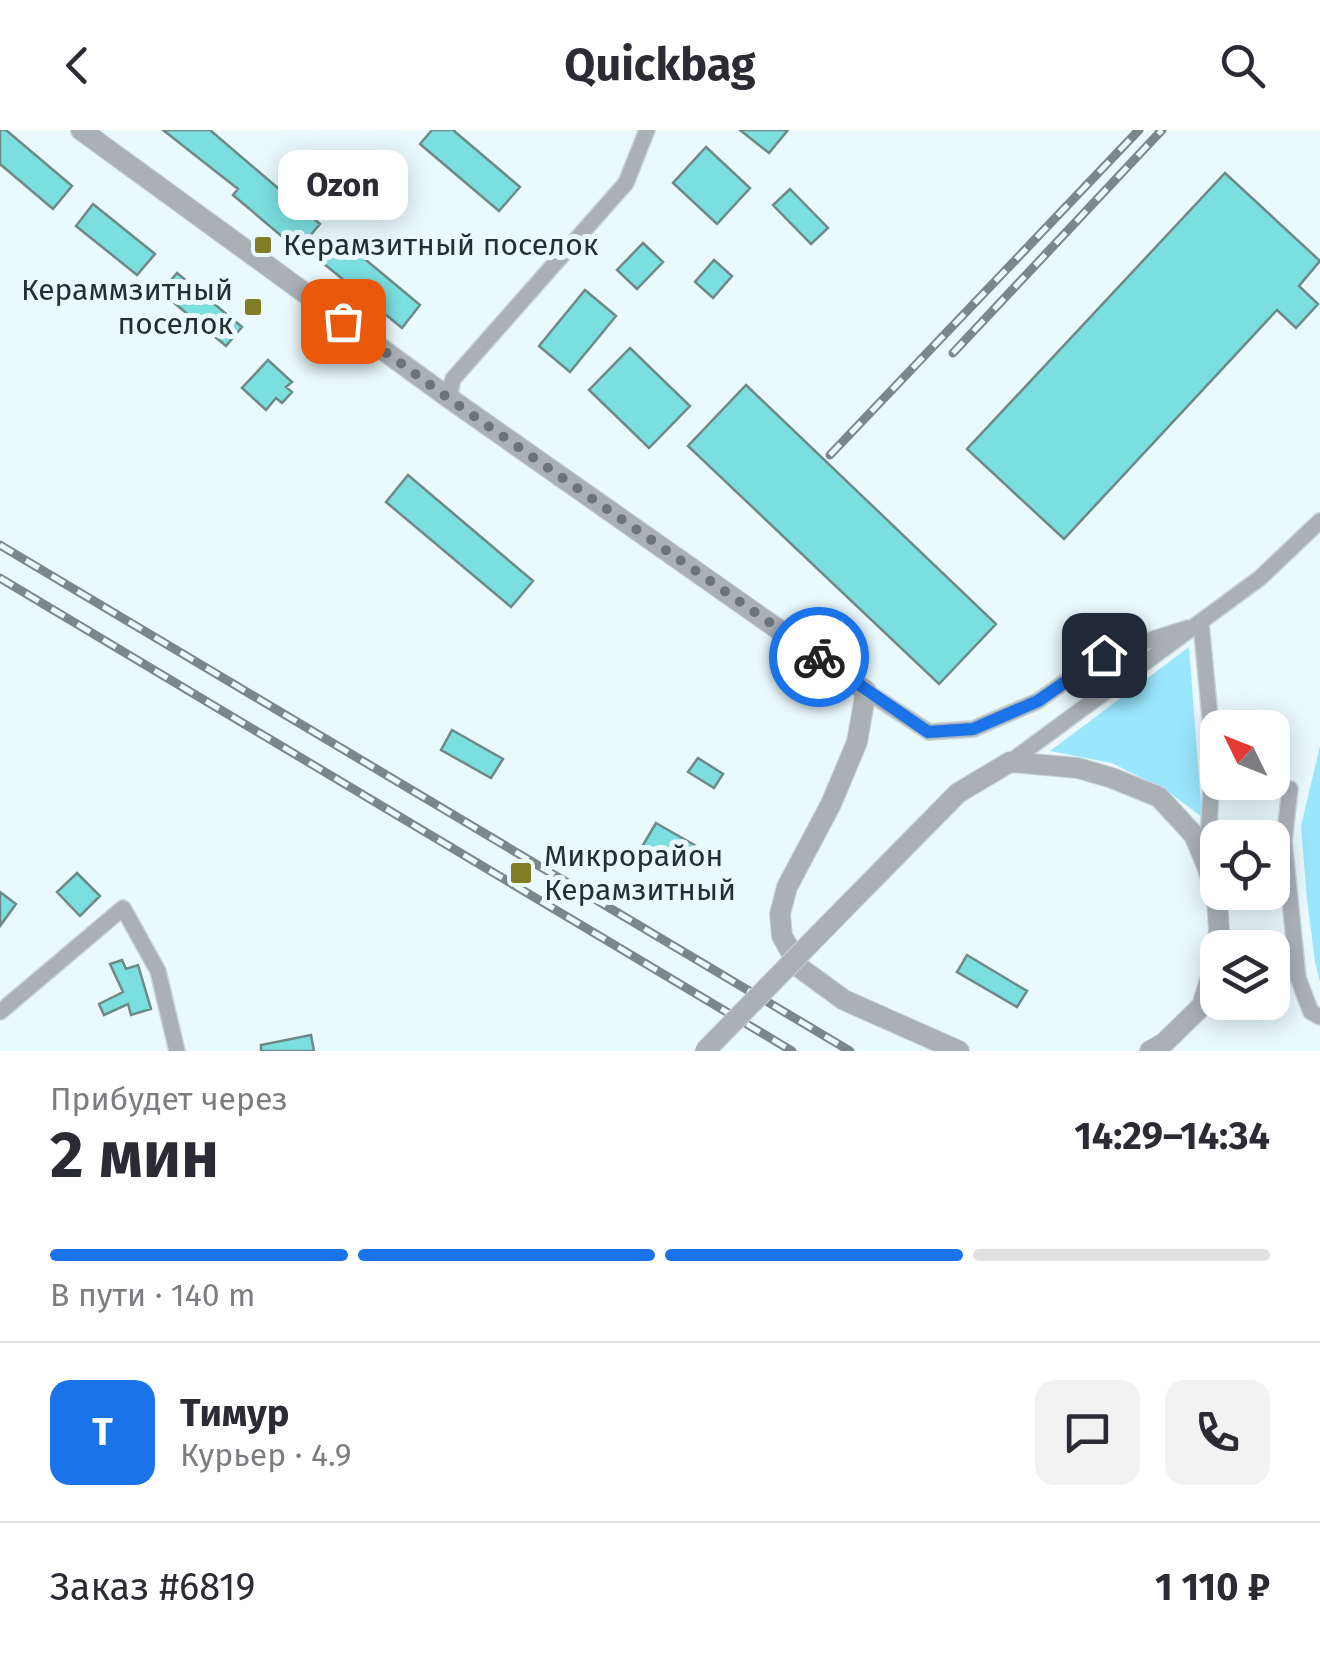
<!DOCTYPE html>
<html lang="ru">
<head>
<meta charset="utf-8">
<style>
	:root { --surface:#fff; --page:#f2f2f3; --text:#2b2b33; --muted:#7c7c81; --line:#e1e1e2; --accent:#1a73e8 }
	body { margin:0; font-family:"Fira Sans",sans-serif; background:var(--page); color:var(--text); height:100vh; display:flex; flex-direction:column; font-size:38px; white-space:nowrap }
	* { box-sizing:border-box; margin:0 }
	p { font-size:32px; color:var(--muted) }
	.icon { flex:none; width:55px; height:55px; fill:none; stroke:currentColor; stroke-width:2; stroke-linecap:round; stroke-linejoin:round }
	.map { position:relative; height:921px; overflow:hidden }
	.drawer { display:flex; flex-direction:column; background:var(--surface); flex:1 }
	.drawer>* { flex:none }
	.needle { width:65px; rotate:313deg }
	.controls { position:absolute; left:1200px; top:580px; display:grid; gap:20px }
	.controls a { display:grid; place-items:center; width:90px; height:90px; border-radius:20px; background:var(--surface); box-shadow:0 5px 25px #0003; font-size:50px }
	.pin { position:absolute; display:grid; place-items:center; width:85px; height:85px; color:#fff; margin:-42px; border-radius:20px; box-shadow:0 5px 15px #0006 }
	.courier { position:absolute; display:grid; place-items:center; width:100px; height:100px; margin:-50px; border:8px solid #1a73e8; border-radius:50%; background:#fff; color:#222; box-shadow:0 2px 12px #0007 }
	.bubble { position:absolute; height:70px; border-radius:20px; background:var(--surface); box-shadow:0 5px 25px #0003; font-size:32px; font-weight:700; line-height:70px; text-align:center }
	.head em { font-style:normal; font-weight:700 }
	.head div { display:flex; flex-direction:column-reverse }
	.head { display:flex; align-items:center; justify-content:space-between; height:170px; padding:0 50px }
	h1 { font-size:65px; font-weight:700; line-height:75px }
	.bar { display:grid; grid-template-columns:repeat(4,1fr); gap:15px 10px; align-content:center; height:120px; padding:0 50px }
	.bar i { height:12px; border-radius:8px; background:var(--line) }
	.bar .active { background:var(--accent) }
	.bar p { grid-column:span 4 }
	.line { display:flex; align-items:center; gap:25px; padding:0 50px; border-top:2px solid var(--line) }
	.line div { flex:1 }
	.round { display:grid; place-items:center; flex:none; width:105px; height:105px; border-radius:20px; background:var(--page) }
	header { display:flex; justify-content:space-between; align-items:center; height:130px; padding:0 50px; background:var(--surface); font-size:45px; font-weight:700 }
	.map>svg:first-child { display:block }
	.green { fill:#9ae6fd }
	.building { fill:#7bdfe0; stroke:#6f8888; stroke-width:2.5 }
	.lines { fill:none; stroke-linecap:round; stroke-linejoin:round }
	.minor-casing { stroke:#c7d4d9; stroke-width:18 }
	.tertiary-casing { stroke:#c7d4d9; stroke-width:22 }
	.minor { stroke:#a9b1b7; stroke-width:15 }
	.tertiary { stroke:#a9b1b7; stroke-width:20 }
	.rail-casing { stroke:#7c878c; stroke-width:9 }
	.rail { stroke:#eaf9fe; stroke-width:5; stroke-dasharray:15; stroke-linecap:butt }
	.tertiary-bridge-casing { stroke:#c7d4d9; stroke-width:22; stroke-linecap:butt }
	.tertiary-bridge { stroke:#a9b1b7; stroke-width:20 }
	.done { stroke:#6a7579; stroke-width:10; stroke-dasharray:0 18 }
	.route { stroke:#1a73e8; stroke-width:12 }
	.poi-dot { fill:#827e25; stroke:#eaf9fe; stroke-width:4 }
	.labels { text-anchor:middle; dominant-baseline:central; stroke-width:10; stroke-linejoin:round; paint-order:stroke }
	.poi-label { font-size:30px; fill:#252e32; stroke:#eaf9fe; text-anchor:start }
</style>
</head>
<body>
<header><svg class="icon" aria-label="back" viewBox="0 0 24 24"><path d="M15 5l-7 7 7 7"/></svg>Quickbag<svg class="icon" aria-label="search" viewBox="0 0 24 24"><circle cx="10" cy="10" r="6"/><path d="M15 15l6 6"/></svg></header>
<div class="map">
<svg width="1320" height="921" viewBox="0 0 1320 921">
	<rect width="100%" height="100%" fill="#eaf9fe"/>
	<!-- green -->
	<path class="green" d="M1189 517 1202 687 1166 660 1112 633 1050 621Z
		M1320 616V852L1315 832 1307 769 1301 696Z"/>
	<!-- building -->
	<path class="building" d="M0 0H6L72 56 53 79 0 34Z
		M163 0H210L320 94 298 120 233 65 238 59Z
		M432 0H453L520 57 499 81 420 14Z
		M740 0H788L769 23Z
		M706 17 750 58 717 94 673 53Z
		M1225 43 1320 131 1299 156 1318 174 1296 198 1277 180 1064 409 967 319Z
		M790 59 828 98 811 114 773 75Z
		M93 74 155 124 137 145 76 96Z
		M342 110 420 175 402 198 323 133Z
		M643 113 663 132 637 159 617 140Z
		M714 130 732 146 713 168 695 152Z
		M177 143 242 197 226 216 161 162Z
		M585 160 616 186 570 242 539 216Z
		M630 218 690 276 649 318 589 260Z
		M268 230 292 252 286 257 292 262 282 273 276 268 266 280 242 258Z
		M746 255 996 494 939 554 688 316Z
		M408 345 533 451 511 477 386 372Z
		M452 600 503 629 491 648 441 620Z
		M698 628 723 644 714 658 688 642Z
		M656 693 696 716 683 738 643 715Z
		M77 743 100 766 80 786 57 762Z
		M0 762 16 774 0 796Z
		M967 825 1027 861 1017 877 957 842Z
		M122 830 126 839 138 835 151 879 131 885 128 874 104 885 99 874 123 862 110 834Z
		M311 905 314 921H261V915Z"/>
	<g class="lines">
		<!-- minor casing -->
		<g class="minor-casing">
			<path id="minor" d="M449 268 453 249 626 53 647 0
				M1201 493 1213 619 1207 733
				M866 561 929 602 973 599 1038 571 1103 525 1188 498
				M1010 632 1260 448 1320 391
				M1227 652 1290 659 1284 711 1298 848 1311 882 1320 887
				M0 882 123 778 158 841 177 921"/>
		</g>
		<!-- tertiary casing -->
		<g class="tertiary-casing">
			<path id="tertiary" d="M81 0 449 268 866 561 857 612 831 674 787 757 780 784 782 806 800 838 844 870 959 921
				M831 792 958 663 1010 632 1078 638 1112 648 1159 667 1194 705 1207 736 1217 768 1219 800 1214 837 1202 876 1164 913 1150 921"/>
		</g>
		<!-- minor -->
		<use href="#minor" class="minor"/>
		<!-- tertiary -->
		<use href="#tertiary" class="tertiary"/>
		<!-- rail casing -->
		<g class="rail-casing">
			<path id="rail" d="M953 223 1162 0
				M830 325 1139 0
				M0 415 850 921
				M0 448 792 921"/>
		</g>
		<!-- rail -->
		<use href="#rail" class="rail"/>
		<!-- tertiary-bridge casing -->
		<g class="tertiary-bridge-casing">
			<path id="tertiary-bridge" d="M705 921 831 792"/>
		</g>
		<!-- tertiary-bridge -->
		<use href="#tertiary-bridge" class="tertiary-bridge"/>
	</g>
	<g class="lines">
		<!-- done -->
		<path class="done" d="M343 191 448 268 819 527"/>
		<!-- route -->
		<path class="route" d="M819 527 928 602 973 599 1038 571 1104 525"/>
	</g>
	<!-- markers -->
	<g class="poi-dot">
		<rect x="253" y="105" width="20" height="20" rx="5"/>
		<rect x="243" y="167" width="20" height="20" rx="5"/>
		<rect x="509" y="731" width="24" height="24" rx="5"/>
	</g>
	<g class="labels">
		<!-- poi labels -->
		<g class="poi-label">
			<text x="283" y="115">Керамзитный поселок</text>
			<text x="233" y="160" text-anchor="end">Кераммзитный<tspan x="233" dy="34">поселок</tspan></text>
			<text x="544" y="726">Микрорайон<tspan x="544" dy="34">Керамзитный</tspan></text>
		</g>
	</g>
</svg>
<div class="controls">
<a><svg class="needle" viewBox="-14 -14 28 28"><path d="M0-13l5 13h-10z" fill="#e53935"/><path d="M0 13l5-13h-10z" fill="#7c7c81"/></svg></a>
<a><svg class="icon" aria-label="locate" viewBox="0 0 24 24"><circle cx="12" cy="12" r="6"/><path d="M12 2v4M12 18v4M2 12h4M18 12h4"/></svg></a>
<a><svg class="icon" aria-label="layers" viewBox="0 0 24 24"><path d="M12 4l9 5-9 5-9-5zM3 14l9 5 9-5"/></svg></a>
</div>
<div class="pin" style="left:343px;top:191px;background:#ea580c"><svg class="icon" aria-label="bag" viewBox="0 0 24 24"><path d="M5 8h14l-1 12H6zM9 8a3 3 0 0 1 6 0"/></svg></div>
<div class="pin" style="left:1104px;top:525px;background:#1f2937"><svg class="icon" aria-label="home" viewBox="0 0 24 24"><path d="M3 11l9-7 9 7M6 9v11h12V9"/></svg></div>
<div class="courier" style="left:819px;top:527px"><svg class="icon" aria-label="bike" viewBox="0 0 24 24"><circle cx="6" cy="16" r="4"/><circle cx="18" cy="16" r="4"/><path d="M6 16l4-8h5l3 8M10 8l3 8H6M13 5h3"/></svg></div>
<div class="bubble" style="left:278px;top:20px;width:130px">Ozon</div>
</div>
<section class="drawer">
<div class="head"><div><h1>2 мин</h1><p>Прибудет через</p></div><em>14:29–14:34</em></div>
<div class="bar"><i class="active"></i><i class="active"></i><i class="active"></i><i></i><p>В пути · 140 m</p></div>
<div class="line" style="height:180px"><b class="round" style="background:var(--accent);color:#fff">Т</b><div><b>Тимур</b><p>Курьер · 4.9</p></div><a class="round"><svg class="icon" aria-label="chat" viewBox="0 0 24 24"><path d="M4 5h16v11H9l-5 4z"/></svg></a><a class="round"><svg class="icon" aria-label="phone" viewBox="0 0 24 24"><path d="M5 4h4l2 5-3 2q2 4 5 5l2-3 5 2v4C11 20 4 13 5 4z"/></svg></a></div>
<div class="line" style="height:130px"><div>Заказ #6819</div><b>1 110 ₽</b></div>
</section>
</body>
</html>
